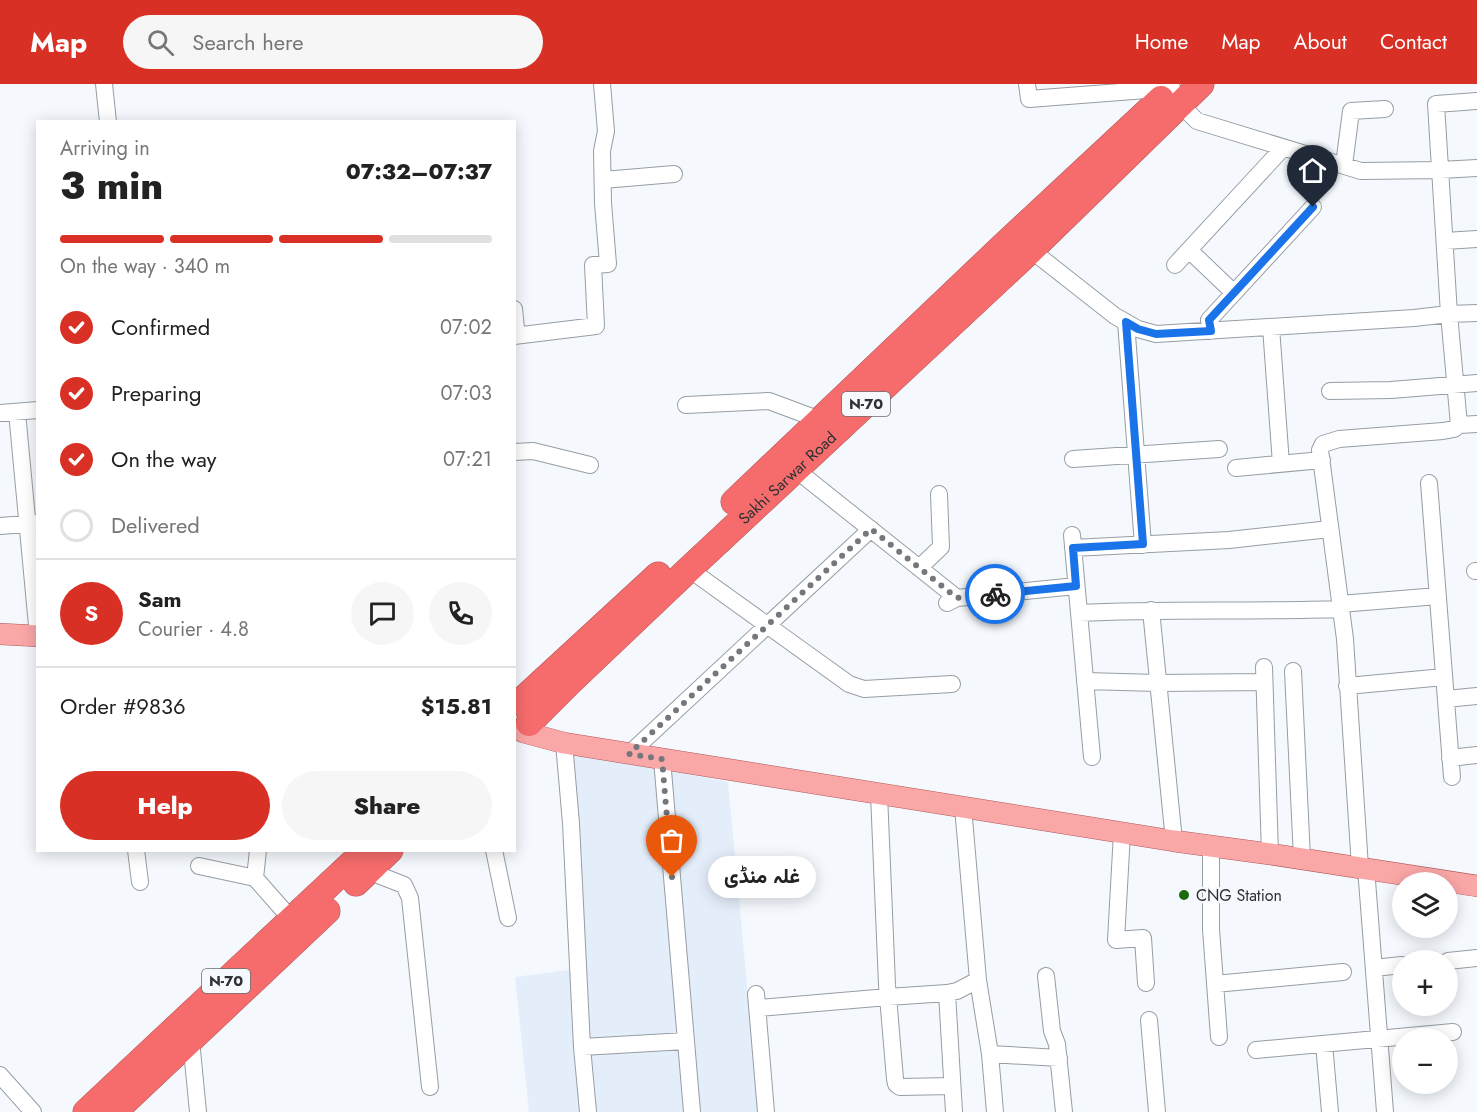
<!DOCTYPE html>
<html lang="en">
<head>
<meta charset="utf-8">
<style>
	:root { --surface:#fff; --page:#f6f6f6; --text:#222; --muted:#767676; --line:#e0e0e0; --accent:#d93025 }
	body { margin:0; font-family:Jost,Vazirmatn,sans-serif; background:var(--page); color:var(--text); height:100vh; display:flex; flex-direction:column; font-size:22px; white-space:nowrap }
	* { box-sizing:border-box; margin:0 }
	p { font-size:20px; color:var(--muted) }
	.icon { flex:none; width:33px; height:33px; fill:none; stroke:currentColor; stroke-width:2; stroke-linecap:round; stroke-linejoin:round }
	.map { position:relative; flex:1; overflow:hidden }
	.panel { position:absolute; left:36px; top:36px; width:480px; height:732px; display:flex; flex-direction:column; background:var(--surface); border-radius:0px; box-shadow:0 3px 15px #0003 }
	.panel>* { flex:none }
	.controls { position:absolute; left:1392px; top:788px; display:grid; gap:12px }
	.controls a { display:grid; place-items:center; width:66px; height:66px; border-radius:50%; background:var(--surface); box-shadow:0 3px 15px #0003; font-size:30px }
	.pin { position:absolute; display:grid; place-items:center; width:51px; height:51px; color:#fff; margin:-62px -26px; border-radius:50% 50% 50% 0; rotate:-45deg; box-shadow:0 0 6px #0007 }
	.pin .icon { rotate:45deg }
	.courier { position:absolute; display:grid; place-items:center; width:60px; height:60px; margin:-30px; border:4px solid #1a73e8; border-radius:50%; background:#fff; color:#222; box-shadow:0 2px 8px #0007 }
	.bubble { position:absolute; height:42px; border-radius:21px; background:var(--surface); box-shadow:0 3px 15px #0003; font-size:20px; font-weight:800; line-height:42px; text-align:center }
	.summary em { font-style:normal; font-weight:800 }
	.summary div { display:flex; flex-direction:column-reverse }
	.summary { display:flex; align-items:center; justify-content:space-between; height:102px; padding:0 24px }
	h1 { font-size:39px; font-weight:800; line-height:45px }
	.bar { display:grid; grid-template-columns:repeat(4,1fr); gap:9px 6px; align-content:center; height:72px; padding:0 24px }
	.bar i { height:8px; border-radius:4px; background:var(--line) }
	.bar .active { background:var(--accent) }
	.bar p { grid-column:span 4 }
	.line { display:flex; align-items:center; gap:15px; padding:0 24px; border-top:2px solid var(--line) }
	.line div { flex:1 }
	.round { display:grid; place-items:center; flex:none; width:63px; height:63px; border-radius:32px; background:var(--page) }
	ol { padding:0 24px; list-style:none }
	li { display:flex; align-items:center; gap:18px; height:66px }
	li p { margin-inline-start:auto }
	li .icon { padding:6px; border-radius:50%; background:var(--accent); color:#fff; stroke-width:4 }
	li:last-child { color:var(--muted) }
	li i { width:33px; height:33px; border:3px solid var(--line); border-radius:50% }
	.action { display:flex; gap:12px; margin-top:auto; padding:12px 24px }
	.action a { flex:1; height:69px; border-radius:36px; background:var(--accent); color:#fff; font-size:24px; font-weight:800; line-height:69px; text-align:center }
	.action a+a { background:var(--page); color:var(--text) }
	header { display:flex; align-items:center; gap:36px; box-sizing:border-box; height:84px; padding:0 30px; background:var(--accent); color:#fff }
	header strong { font-size:28px }
	nav { display:flex; gap:33px; margin-inline-start:auto; font-size:21px }
	.search { width:420px; height:54px; background:var(--page); display:flex; align-items:center; gap:15px; box-sizing:border-box; padding:0 21px; border-radius:33px; color:var(--muted); font-size:22px }
	.map>svg:first-child { display:block }
	.built { fill:#e4eefa }
	.lines { fill:none; stroke-linecap:round; stroke-linejoin:round }
	.minor-casing { stroke:#969da4; stroke-width:18 }
	.major-casing { stroke:#b05758; stroke-width:22 }
	.highway-casing { stroke:#b05758; stroke-width:27 }
	.minor { stroke:#fff; stroke-width:16 }
	.major { stroke:#faa7a7; stroke-width:21 }
	.highway { stroke:#f66c6c; stroke-width:26 }
	.done { stroke:#74777b; stroke-width:6; stroke-dasharray:0 10.8 }
	.route { stroke:#1a73e8; stroke-width:8 }
	.poi-dot { fill:#1b6a0c; stroke:#f5f9fe; stroke-width:2 }
	.labels { text-anchor:middle; dominant-baseline:central; stroke-width:4.5; stroke-linejoin:round; paint-order:stroke }
	.shield { fill:#f5f9fe; stroke:#6a6d71; stroke-width:1.5 }
	.shield-label { font-size:15px; font-weight:bold; fill:#2e3134 }
	.street-label { font-size:16px; fill:#2e3134; stroke:#f5f9fe }
	.poi-label { font-size:16px; fill:#2e3134; stroke:#f5f9fe; text-anchor:start }
</style>
</head>
<body>
<header>
<strong>Map</strong>
<div class="search"><svg class="icon" aria-label="search" viewBox="0 0 24 24"><circle cx="10" cy="10" r="6"/><path d="M15 15l6 6"/></svg>Search here</div>
<nav><a>Home</a><a>Map</a><a>About</a><a>Contact</a></nav>
</header>
<div class="map">
<svg width="1477" height="1028" viewBox="0 0 1477 1028">
	<rect width="100%" height="100%" fill="#f5f9fe"/>
	<!-- built -->
	<path class="built" d="M560 666 728 698 759 1028H529L515 893 575 885Z"/>
	<g class="lines">
		<!-- minor casing -->
		<g class="minor-casing">
			<path id="minor" d="M104 0 108 38
				M1027 0 1029 15 1172 4
				M1180 20 1197 37 1361 87 1440 86 1477 84
				M1344 81 1351 27 1385 25
				M603 96 674 90
				M1445 157 1477 155
				M1031 166 1115 232 1138 245 1156 250 1414 234 1449 230 1477 229
				M1189 166 1234 209
				M1175 181 1283 64
				M514 225 516 245 514 251
				M1126 238 1143 461
				M1271 243 1281 380
				M1211 247 1209 236 1313 123
				M514 252 596 242 593 181 608 180 603 119 602 67 606 47 602 0
				M1330 307 1391 306 1477 299
				M686 321 769 317 820 336
				M17 328 38 552
				M0 329 38 326
				M1459 341 1477 340
				M514 368 533 367 590 381
				M1073 375 1219 365
				M1236 384 1322 376
				M795 385 957 514
				M1429 399 1452 693
				M0 442 37 439
				M1072 451 1092 673
				M1073 464 1229 456 1330 445
				M919 484 941 463 939 410
				M689 485 849 600 864 605 952 600
				M1475 487H1477
				M947 519 957 514 1076 502
				M1340 520 1438 512
				M1151 526 1174 757
				M1079 529C1166 525 1253 528 1341 525
				M1264 583 1270 770
				M1293 587 1302 774
				M1085 597 1158 599 1264 598
				M1347 602 1444 593
				M1446 615 1477 612
				M564 659 571 739 582 963 588 1028
				M629 670 871 445
				M1450 674 1477 671
				M662 675 692 1028
				M879 710 887 901 895 995 896 1000 900 1003 952 1002
				M963 723 978 896 990 970 995 1028
				M1122 749 1116 856 1143 854 1146 899
				M1211 762V845L1219 953
				M136 766 140 798
				M494 766 508 834
				M199 782 255 794 292 836
				M1360 783 1345 555 1320 366 1323 360 1339 355 1443 347 1454 345 1459 341 1449 230 1436 20 1477 17
				M1366 784 1385 1028
				M368 787 404 801 410 814 430 1003
				M255 794 258 766
				M1448 877 1477 874
				M1374 884 1402 881
				M1046 892 1052 947 1057 960 1064 1028
				M1215 900 1343 888
				M947 909 954 1028
				M756 910 766 1028
				M758 924 888 913 947 909 957 907 978 896
				M1149 936 1157 1028
				M191 956 198 1028
				M1324 960 1330 1028
				M582 963 686 957
				M1256 966 1453 948
				M990 970 1059 974
				M0 991 33 1028"/>
		</g>
		<!-- major casing -->
		<g class="major-casing">
			<path id="major" d="M0 550 38 552
				M523 648 564 659 1174 757 1270 770 1477 802"/>
		</g>
		<!-- highway casing -->
		<g class="highway-casing">
			<g id="highway">
				<path d="M734 418 1003 162 1161 15"/>
				<path d="M519 619 658 491"/>
				<path id="s1" d="M529 639 570 598 689 485 1031 166 1201 0"/>
				<path d="M356 799 390 766"/>
				<path d="M86 1028 366 766"/>
				<path d="M114 1028 327 827"/>
			</g>
		</g>
		<!-- minor -->
		<use href="#minor" class="minor"/>
		<!-- major -->
		<use href="#major" class="major"/>
		<!-- highway -->
		<use href="#highway" class="highway"/>
	</g>
	<g class="lines">
		<!-- done -->
		<path class="done" d="M672 793 662 675 629 670 871 445 957 514 995 510"/>
		<!-- route -->
		<path class="route" d="M995 510 1076 502 1073 464 1143 460 1126 238 1138 245 1156 250 1211 247 1209 236 1313 123"/>
	</g>
	<!-- markers -->
	<circle class="poi-dot" cx="1184" cy="811" r="6"/>
	<g class="labels">
		<!-- shield labels -->
		<g class="shield">
			<rect x="842" y="308" width="48" height="24" rx="4.5"/>
			<rect x="202" y="885" width="48" height="24" rx="4.5"/>
		</g>
		<g class="shield-label">
			<text x="866" y="320">N-70</text>
			<text x="226" y="897">N-70</text>
		</g>
		<!-- street labels -->
		<g class="street-label">
			<text stroke="none"><textPath href="#s1" startOffset="356">Sakhi Sarwar Road</textPath></text>
		</g>
		<!-- poi labels -->
		<g class="poi-label">
			<text x="1196" y="811">CNG Station</text>
		</g>
	</g>
</svg>
<div class="controls">
<a><svg class="icon" aria-label="layers" viewBox="0 0 24 24"><path d="M12 4l9 5-9 5-9-5zM3 14l9 5 9-5"/></svg></a>
<a>+</a>
<a>−</a>
</div>
<div class="pin" style="left:672px;top:793px;background:#ea580c"><svg class="icon" aria-label="bag" viewBox="0 0 24 24"><path d="M5 8h14l-1 12H6zM9 8a3 3 0 0 1 6 0"/></svg></div>
<div class="pin" style="left:1313px;top:123px;background:#1f2937"><svg class="icon" aria-label="home" viewBox="0 0 24 24"><path d="M3 11l9-7 9 7M6 9v11h12V9"/></svg></div>
<div class="courier" style="left:995px;top:510px"><svg class="icon" aria-label="bike" viewBox="0 0 24 24"><circle cx="6" cy="16" r="4"/><circle cx="18" cy="16" r="4"/><path d="M6 16l4-8h5l3 8M10 8l3 8H6M13 5h3"/></svg></div>
<div class="bubble" style="left:708px;top:772px;width:108px">غلہ منڈی</div>
<section class="panel">
<div class="summary"><div><h1>3 min</h1><p>Arriving in</p></div><em>07:32–07:37</em></div>
<div class="bar"><i class="active"></i><i class="active"></i><i class="active"></i><i></i><p>On the way · 340 m</p></div>
<ol>
<li><svg class="icon" aria-label="check" viewBox="0 0 24 24"><path d="M5 12l5 5 9-10"/></svg>Confirmed<p>07:02</p></li>
<li><svg class="icon" aria-label="check" viewBox="0 0 24 24"><path d="M5 12l5 5 9-10"/></svg>Preparing<p>07:03</p></li>
<li><svg class="icon" aria-label="check" viewBox="0 0 24 24"><path d="M5 12l5 5 9-10"/></svg>On the way<p>07:21</p></li>
<li><i></i>Delivered</li>
</ol>
<div class="line" style="height:108px"><b class="round" style="background:var(--accent);color:#fff">S</b><div><b>Sam</b><p>Courier · 4.8</p></div><a class="round"><svg class="icon" aria-label="chat" viewBox="0 0 24 24"><path d="M4 5h16v11H9l-5 4z"/></svg></a><a class="round"><svg class="icon" aria-label="phone" viewBox="0 0 24 24"><path d="M5 4h4l2 5-3 2q2 4 5 5l2-3 5 2v4C11 20 4 13 5 4z"/></svg></a></div>
<div class="line" style="height:78px"><div>Order #9836</div><b>$15.81</b></div>
<div class="action"><a>Help</a><a>Share</a></div>
</section>
</div>
</body>
</html>
